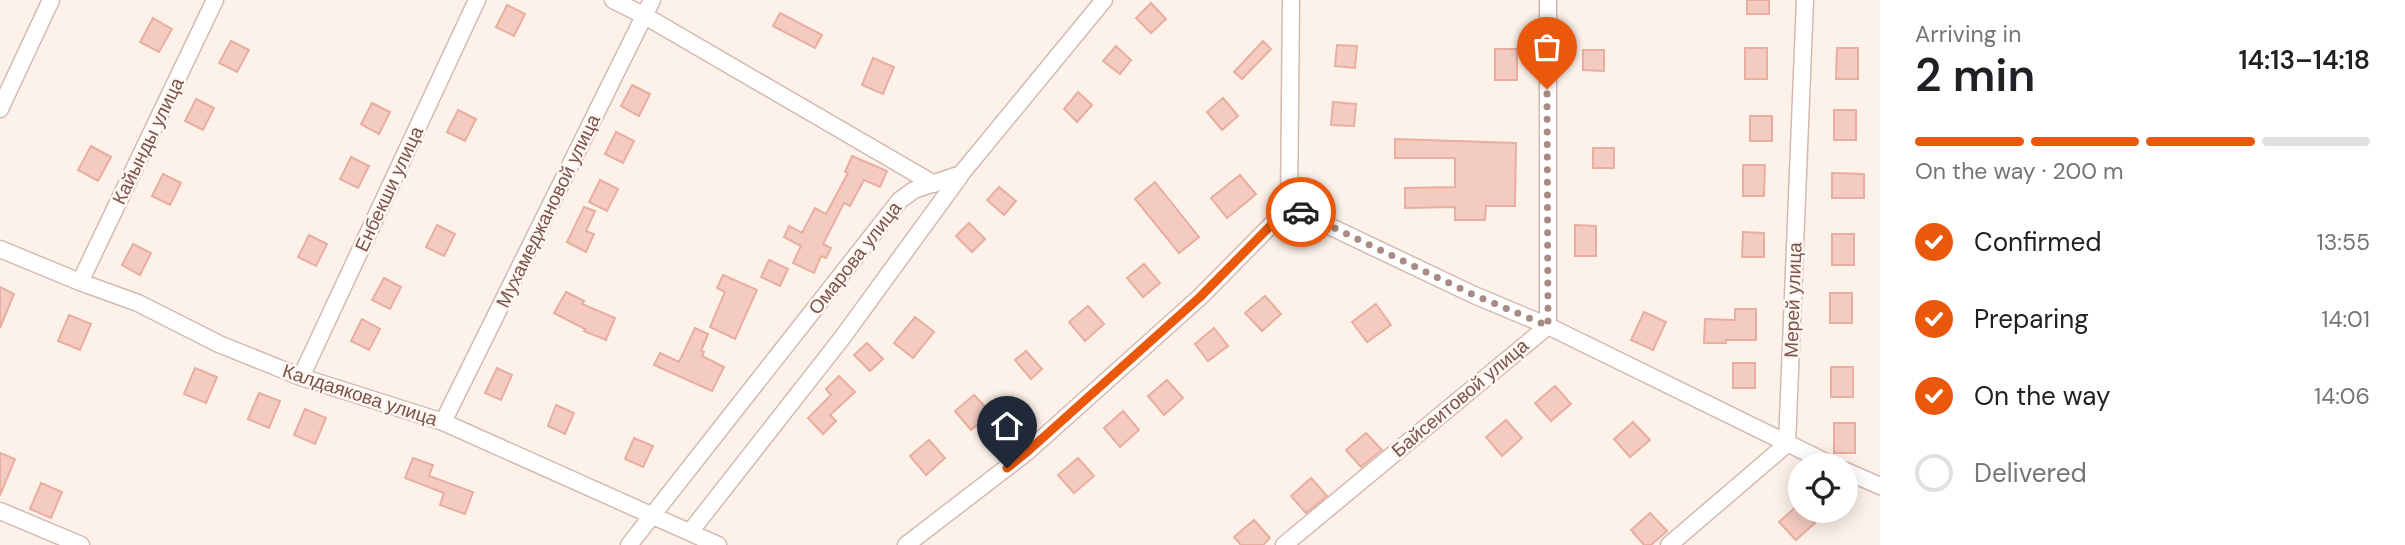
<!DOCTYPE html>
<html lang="en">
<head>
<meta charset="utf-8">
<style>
	:root { --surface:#fff; --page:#f6f6f6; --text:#202124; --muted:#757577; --line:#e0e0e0; --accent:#ea580c }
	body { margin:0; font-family:"DM Sans",sans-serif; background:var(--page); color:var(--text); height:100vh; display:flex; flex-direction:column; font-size:26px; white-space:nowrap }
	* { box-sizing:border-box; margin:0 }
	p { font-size:23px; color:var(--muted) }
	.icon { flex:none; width:38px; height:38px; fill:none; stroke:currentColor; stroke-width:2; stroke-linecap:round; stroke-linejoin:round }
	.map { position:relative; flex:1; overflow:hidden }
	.sheet { display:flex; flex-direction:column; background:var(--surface); width:525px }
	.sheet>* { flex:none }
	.controls { position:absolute; left:1788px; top:453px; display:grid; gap:14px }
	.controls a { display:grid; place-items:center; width:70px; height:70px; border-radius:50%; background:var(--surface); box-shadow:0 4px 18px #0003; font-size:35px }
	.pin { position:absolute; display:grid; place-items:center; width:60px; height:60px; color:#fff; margin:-72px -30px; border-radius:50% 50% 50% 0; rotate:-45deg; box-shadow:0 0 7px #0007 }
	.pin .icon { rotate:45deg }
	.courier { position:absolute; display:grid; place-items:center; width:70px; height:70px; margin:-35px; border:5px solid #ea580c; border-radius:50%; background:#fff; color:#222; box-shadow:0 2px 9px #0007 }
	.headline em { font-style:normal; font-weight:600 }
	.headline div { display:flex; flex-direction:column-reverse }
	.headline { display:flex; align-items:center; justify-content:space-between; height:119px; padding:0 35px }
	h1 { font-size:46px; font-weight:600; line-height:52px }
	.bar { display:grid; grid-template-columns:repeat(4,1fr); gap:10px 7px; align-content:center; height:84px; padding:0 35px }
	.bar i { height:9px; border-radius:5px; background:var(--line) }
	.bar .on { background:var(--accent) }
	.bar p { grid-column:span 4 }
	ol { padding:0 35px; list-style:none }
	li { display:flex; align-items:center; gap:21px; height:77px }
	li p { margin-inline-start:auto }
	li .icon { padding:7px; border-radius:50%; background:var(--accent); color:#fff; stroke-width:4 }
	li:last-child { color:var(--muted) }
	li i { width:38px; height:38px; border:4px solid var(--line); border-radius:50% }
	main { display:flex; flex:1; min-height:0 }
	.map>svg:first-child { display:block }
	.building { fill:#f4cbc0; stroke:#e8ae9f; stroke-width:2 }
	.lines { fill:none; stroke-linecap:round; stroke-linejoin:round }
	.minor-casing { stroke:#d3bab0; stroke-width:19 }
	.minor { stroke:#fff; stroke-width:16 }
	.done { stroke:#a88b82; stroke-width:7; stroke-dasharray:0 12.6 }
	.route { stroke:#ea580c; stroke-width:9 }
	.labels { text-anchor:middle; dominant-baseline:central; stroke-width:5; stroke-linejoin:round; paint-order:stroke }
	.street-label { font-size:19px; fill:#7a534b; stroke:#fff7f1 }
</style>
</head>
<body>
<main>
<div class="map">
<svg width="1880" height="545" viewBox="0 0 1880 545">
	<rect width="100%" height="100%" fill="#fdf2e9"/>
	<!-- building -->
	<path class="building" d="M1747 0H1769V14H1747Z
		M1151 3 1166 19 1151 33 1136 18Z
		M507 5 525 14 514 36 496 27Z
		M780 13 822 35 815 48 773 26Z
		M153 18 172 29 159 52 140 42Z
		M231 41 249 50 237 72 219 63Z
		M1263 41 1271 49 1242 79 1234 72Z
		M1337 45 1357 46 1355 68 1335 66Z
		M1116 46 1131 60 1120 74 1103 61Z
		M1745 48H1767V79H1745Z
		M1837 48H1858V79H1836Z
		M1495 49H1517V80H1495Z
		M1583 50H1604V71L1583 70Z
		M873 58 894 67 883 94 862 85Z
		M632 85 650 94 639 116 621 106Z
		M1078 92 1092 105 1077 122 1064 109Z
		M1223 98 1238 116 1222 130 1207 112Z
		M196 99 214 108 203 130 185 121Z
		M1333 102 1356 104 1354 126 1331 125Z
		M372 103 390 112 379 134 361 124Z
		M458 110 476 119 465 141 447 132Z
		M1834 110H1856V140H1834Z
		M1750 116H1772V141H1750Z
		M616 132 634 141 623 163 605 154Z
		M1395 139 1516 143 1515 206H1486L1485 220H1455V207L1405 208V188L1455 187V158H1395Z
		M91 146 111 157 98 181 78 170Z
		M1593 148H1614V168H1593Z
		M852 156 887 171 880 187 864 180 850 206 844 203 823 244 831 248 826 258 821 256 814 273 793 263 801 246 784 237 789 226 802 233 815 208 826 214 848 173 845 172Z
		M351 157 369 166 358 188 340 179Z
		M1743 165H1765L1764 196H1743Z
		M1832 173 1864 174V198H1832Z
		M163 174 181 183 170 205 152 196Z
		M1240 175 1256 194 1227 218 1211 198Z
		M600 180 618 189 607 211 589 202Z
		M1155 182 1199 237 1179 253 1135 199Z
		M999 187 1016 201 1004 215 987 200Z
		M584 207 595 211 586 231 594 234 586 252 567 242Z
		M969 223 985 239 972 252 956 236Z
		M437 225 455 234 444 256 426 247Z
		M1575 225 1596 226V256H1575Z
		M1743 232 1764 233V257H1742Z
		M1832 234H1854V265H1832Z
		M309 235 327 244 316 266 298 257Z
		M133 244 151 253 140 275 122 265Z
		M769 260 788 269 780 286 761 277Z
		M1144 264 1160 283 1143 297 1127 278Z
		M723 275 757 290 735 339 710 327 725 292 717 288Z
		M384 278 401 287 390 309 372 300Z
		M0 287 14 294 0 328Z
		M566 292 584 301 582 304 615 318 606 340 584 331 585 329 554 313Z
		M1830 293H1852V323H1830Z
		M1265 296 1281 314 1262 331 1245 313Z
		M1376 304 1391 325 1367 342 1352 322Z
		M1088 306 1104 324 1085 341 1069 322Z
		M1735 309H1756V340H1726V343H1704L1705 319 1735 320Z
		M1644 312 1666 322 1653 350 1631 340Z
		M69 315 91 324 80 350 58 341Z
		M915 317 934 332 913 358 894 343Z
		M362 319 380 329 369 350 351 341Z
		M695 328 708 334 701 351 704 352 702 356 724 367 712 391 654 365 660 353 679 362Z
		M1214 328 1228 346 1208 361 1195 344Z
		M867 343 883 359 870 371 854 355Z
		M1026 351 1042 369 1031 379 1015 360Z
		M1733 363H1755V388H1733Z
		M1831 367H1853V397H1831Z
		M195 368 217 377 206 403 184 394Z
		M497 368 512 375 501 400 485 393Z
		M839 376 855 392 830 415 836 421 823 434 808 418 831 395 826 389Z
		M1167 380 1183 398 1164 415 1148 396Z
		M1555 386 1571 404 1551 421 1535 403Z
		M259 393 280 401 269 428 248 419Z
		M974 395 991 413 971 430 955 411Z
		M556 405 574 413 565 434 548 426Z
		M305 409 326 418 315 444 294 435Z
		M1123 411 1139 430 1120 447 1104 428Z
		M1506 420 1522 438 1502 456 1486 437Z
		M1633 422 1650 440 1630 457 1614 439Z
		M1834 423H1855V453H1834Z
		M1366 433 1382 450 1361 467 1346 450Z
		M634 438 653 446 643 467 625 459Z
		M929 440 945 458 926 475 910 456Z
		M0 453 15 459 0 495Z
		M413 458 433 465 429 476 473 492 465 514 440 505 444 493 405 478Z
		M1078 458 1094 476 1074 493 1058 475Z
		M1311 478 1327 496 1306 513 1291 496Z
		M41 483 62 492 51 518 30 509Z
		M1799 504 1801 511H1805L1815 523 1796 540 1779 522Z
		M1650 513 1667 531 1651 545H1644L1631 530Z
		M1254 520 1270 538 1263 545H1241L1234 537Z"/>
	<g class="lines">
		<!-- minor casing -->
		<g class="minor-casing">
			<path id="minor" d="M613 0 645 16 934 184
				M0 109 51 0
				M1289 207 1474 295 1548 326 1834 466
				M0 249 80 282 138 303 219 344 301 377 443 422 718 545
				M80 282 215 0
				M301 377 477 0
				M443 422 652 0
				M1846 471 1880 486
				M0 511 81 545
				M690 532 842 338 960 176
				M629 545 900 200 914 190 961 174 1104 0
				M906 545 1027 452 1200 297 1289 207 1291 0
				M1284 545 1548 326V0
				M1669 545 1787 444 1805 0"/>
		</g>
		<!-- minor -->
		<use href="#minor" class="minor"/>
	</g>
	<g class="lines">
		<!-- done -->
		<path class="done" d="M1301 212 1474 295 1548 326 1547 89"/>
		<!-- route -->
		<path class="route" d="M1007 468 1027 452 1200 297 1289 207 1301 212"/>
	</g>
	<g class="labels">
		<!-- street labels -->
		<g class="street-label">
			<text transform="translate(148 141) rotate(-64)">Кайынды улица</text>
			<text transform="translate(389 189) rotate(-65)">Енбекши улица</text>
			<text transform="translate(548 211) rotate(-64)">Мухамеджановой улица</text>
			<text transform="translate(855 258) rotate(-52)">Омарова улица</text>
			<text transform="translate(1793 300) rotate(-88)">Мерей улица</text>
			<text transform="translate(360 395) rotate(18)">Калдаякова улица</text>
			<text transform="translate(1460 398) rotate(-40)">Байсеитовой улица</text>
		</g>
	</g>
</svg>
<div class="controls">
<a><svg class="icon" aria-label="locate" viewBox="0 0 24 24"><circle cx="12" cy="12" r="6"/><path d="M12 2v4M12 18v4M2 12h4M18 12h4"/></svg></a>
</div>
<div class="pin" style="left:1547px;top:89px;background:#ea580c"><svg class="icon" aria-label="bag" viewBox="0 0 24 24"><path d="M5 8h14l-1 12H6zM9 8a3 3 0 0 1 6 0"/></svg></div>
<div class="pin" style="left:1007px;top:468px;background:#1f2937"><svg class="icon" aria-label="home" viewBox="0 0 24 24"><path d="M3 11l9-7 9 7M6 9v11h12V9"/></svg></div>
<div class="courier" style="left:1301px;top:212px"><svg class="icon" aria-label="car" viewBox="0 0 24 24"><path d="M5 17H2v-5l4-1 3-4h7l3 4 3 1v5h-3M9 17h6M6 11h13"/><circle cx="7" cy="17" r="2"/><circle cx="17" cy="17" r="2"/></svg></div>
</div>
<section class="sheet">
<div class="headline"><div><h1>2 min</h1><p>Arriving in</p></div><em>14:13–14:18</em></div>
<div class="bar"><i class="on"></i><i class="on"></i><i class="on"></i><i></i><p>On the way · 200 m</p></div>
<ol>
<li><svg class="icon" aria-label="check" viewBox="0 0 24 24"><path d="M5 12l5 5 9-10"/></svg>Confirmed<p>13:55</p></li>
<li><svg class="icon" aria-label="check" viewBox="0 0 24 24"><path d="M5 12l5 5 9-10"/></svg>Preparing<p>14:01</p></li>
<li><svg class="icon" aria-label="check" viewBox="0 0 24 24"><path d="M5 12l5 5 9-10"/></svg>On the way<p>14:06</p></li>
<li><i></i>Delivered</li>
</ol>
</section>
</main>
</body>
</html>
